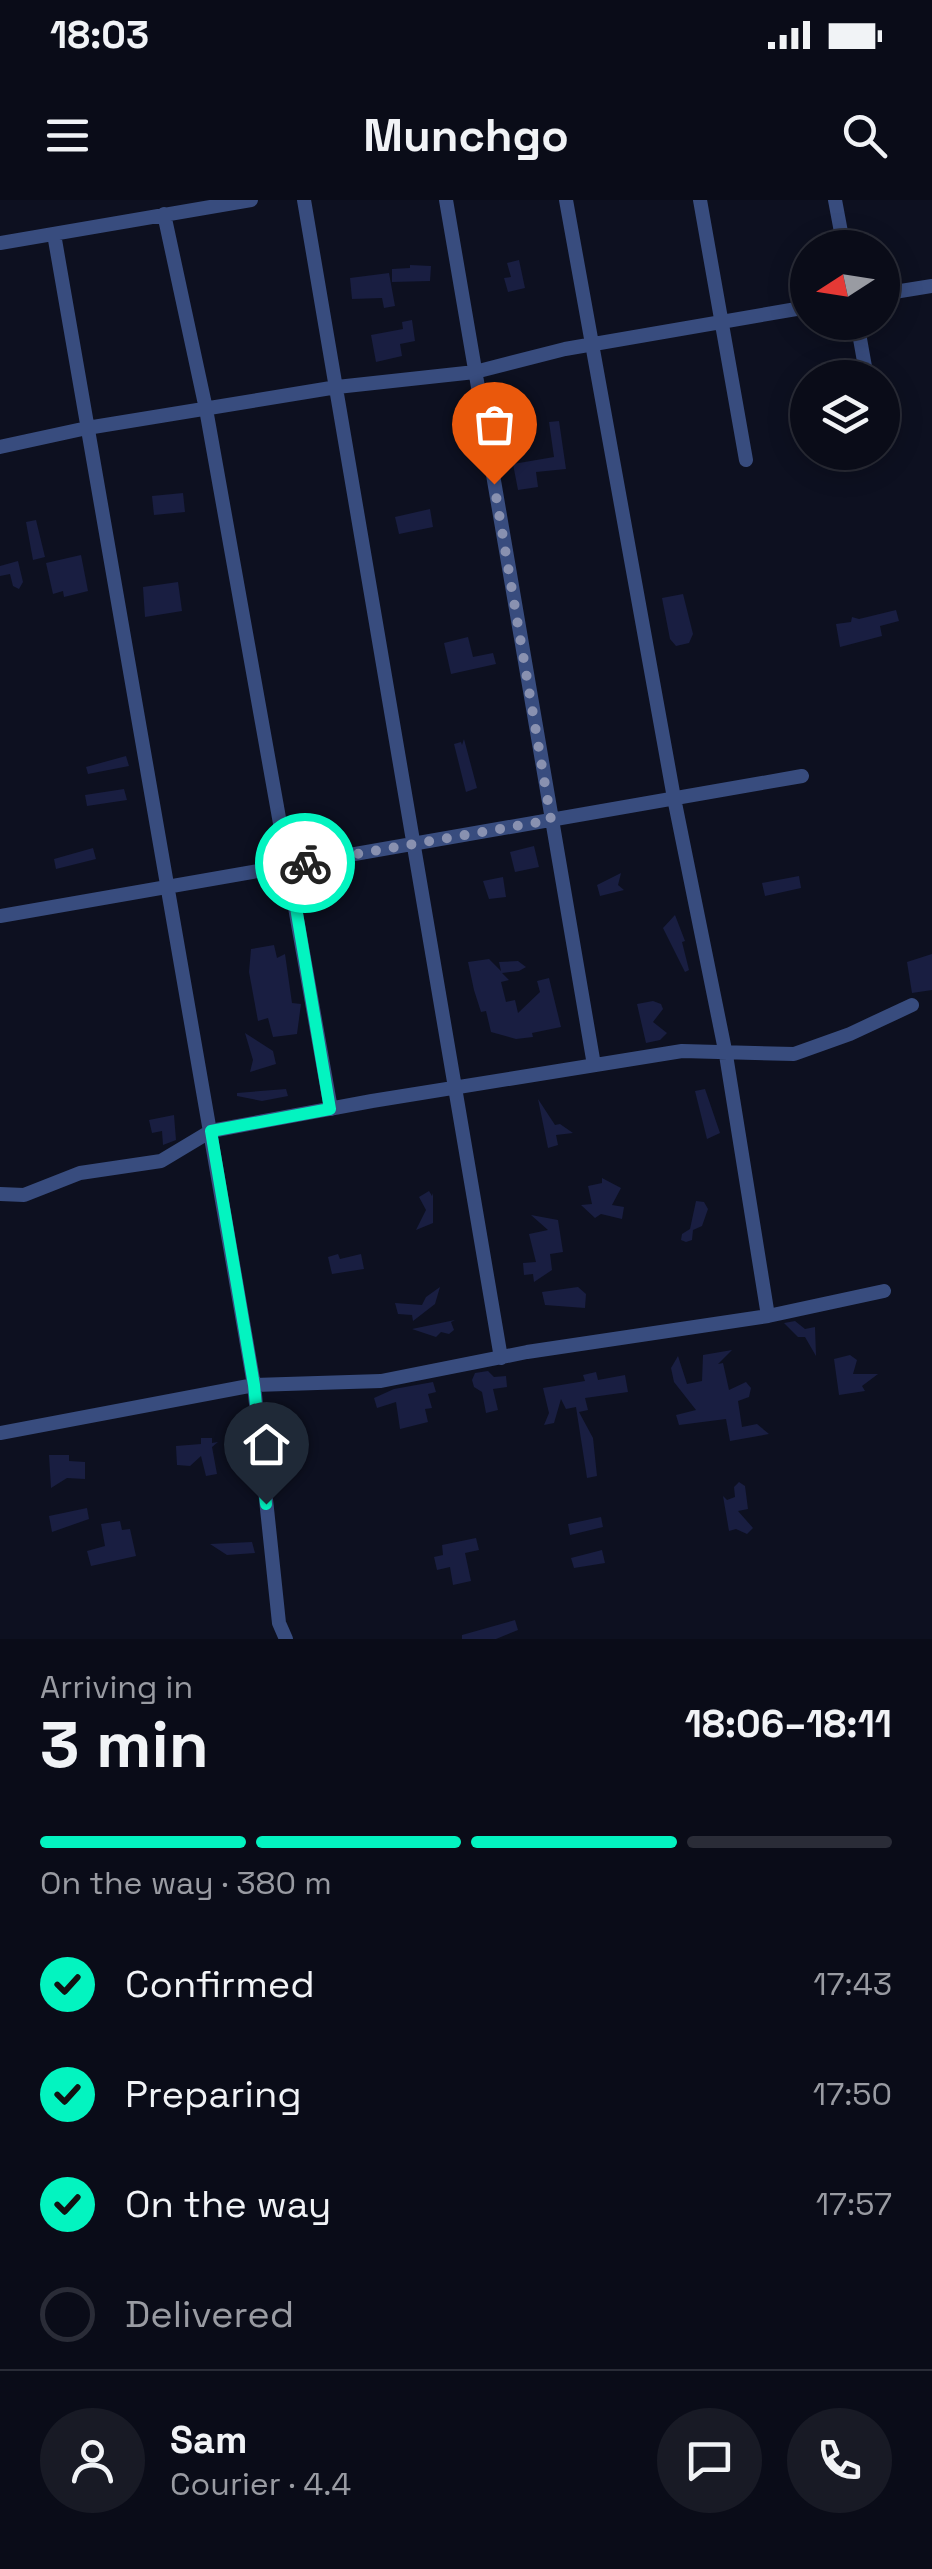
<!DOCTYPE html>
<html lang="en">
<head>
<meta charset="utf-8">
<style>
	:root { --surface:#0a0c18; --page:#181a25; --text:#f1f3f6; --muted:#999ba2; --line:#2a2c37; --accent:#03f4c0 }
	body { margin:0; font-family:"Space Grotesk",sans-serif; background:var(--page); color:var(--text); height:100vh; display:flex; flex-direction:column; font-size:38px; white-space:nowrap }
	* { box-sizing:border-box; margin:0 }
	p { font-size:32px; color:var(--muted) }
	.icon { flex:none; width:55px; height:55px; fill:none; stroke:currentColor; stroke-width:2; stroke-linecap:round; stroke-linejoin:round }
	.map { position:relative; height:1439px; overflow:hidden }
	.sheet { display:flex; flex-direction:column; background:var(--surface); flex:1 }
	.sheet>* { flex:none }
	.needle { width:65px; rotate:258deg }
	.tools { position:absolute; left:790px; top:30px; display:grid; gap:20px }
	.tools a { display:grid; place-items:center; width:110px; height:110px; border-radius:50%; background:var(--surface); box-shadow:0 5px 25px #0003,0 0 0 2px var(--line); font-size:50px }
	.pin { position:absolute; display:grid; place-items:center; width:85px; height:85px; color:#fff; margin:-102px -42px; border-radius:50% 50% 50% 0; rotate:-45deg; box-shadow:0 0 10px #0007 }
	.pin .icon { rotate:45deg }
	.courier { position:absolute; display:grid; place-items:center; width:100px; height:100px; margin:-50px; border:8px solid #03f4c0; border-radius:50%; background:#fff; color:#222; box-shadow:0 2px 12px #0007 }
	.summary em { font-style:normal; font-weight:600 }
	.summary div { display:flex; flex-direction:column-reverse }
	.summary { display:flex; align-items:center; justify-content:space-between; height:170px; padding:0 40px }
	h1 { font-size:65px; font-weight:600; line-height:75px }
	.bar { display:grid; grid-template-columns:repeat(4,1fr); gap:15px 10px; align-content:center; height:120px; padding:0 40px }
	.bar i { height:12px; border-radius:8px; background:var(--line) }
	.bar .current { background:var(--accent) }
	.bar p { grid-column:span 4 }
	.line { display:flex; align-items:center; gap:25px; padding:0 40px; border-top:2px solid var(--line) }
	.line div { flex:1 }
	.round { display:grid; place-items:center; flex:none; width:105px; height:105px; border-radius:52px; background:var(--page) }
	ol { padding:0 40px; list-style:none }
	li { display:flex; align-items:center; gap:30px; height:110px }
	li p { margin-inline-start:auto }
	li .icon { padding:10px; border-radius:50%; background:var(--accent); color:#111; stroke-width:4 }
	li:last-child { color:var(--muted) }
	li i { width:55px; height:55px; border:5px solid var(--line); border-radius:50% }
	.status { display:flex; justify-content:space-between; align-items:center; height:70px; padding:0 50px; background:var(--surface); direction:ltr }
	.status svg { height:28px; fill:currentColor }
	header { display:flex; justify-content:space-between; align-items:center; height:130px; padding:0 40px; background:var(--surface); font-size:45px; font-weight:600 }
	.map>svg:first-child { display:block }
	.building { fill:#191e41 }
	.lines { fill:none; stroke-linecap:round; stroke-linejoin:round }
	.minor { stroke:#384c7e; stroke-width:14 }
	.done { stroke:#8991b0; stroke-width:10; stroke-dasharray:0 18 }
	.route { stroke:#03f4c0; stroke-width:12 }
</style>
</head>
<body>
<div class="status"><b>18:03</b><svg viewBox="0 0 49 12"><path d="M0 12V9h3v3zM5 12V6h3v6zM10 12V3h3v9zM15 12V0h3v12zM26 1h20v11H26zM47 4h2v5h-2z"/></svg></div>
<header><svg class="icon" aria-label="menu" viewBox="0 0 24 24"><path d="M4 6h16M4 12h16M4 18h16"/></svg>Munchgo<svg class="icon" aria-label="search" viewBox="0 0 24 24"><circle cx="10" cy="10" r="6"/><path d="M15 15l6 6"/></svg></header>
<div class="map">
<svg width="932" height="1439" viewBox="0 0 932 1439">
	<rect width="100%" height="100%" fill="#0d1020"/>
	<!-- building -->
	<path class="building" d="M519 60 525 88 508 92 504 78 511 77 507 63Z
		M410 65 431 66 430 81 392 82V69L410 68Z
		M389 73 395 106 384 108 382 98 352 99 350 78Z
		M412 120 415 141 400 144 402 156 376 162 371 135 403 129 402 122Z
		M559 221 566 269 536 272 538 287 518 290 513 264 554 257 549 222Z
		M183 293 185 312 154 315 152 296Z
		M430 309 433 327 399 334 395 317Z
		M36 320 45 357 33 360 26 322Z
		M81 355 88 391 64 397 63 391 53 394 46 363Z
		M18 361 23 382 19 389 13 386 10 374 0 376V366Z
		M178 382 182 411 145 417 143 387Z
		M683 394 693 434 689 443 676 446 670 439 662 398Z
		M896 410 899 421 880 426 882 436 840 447 836 424 851 422 852 417 859 419Z
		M468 437 473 457 493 453 496 464 451 474 444 443Z
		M464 539 477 588 466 592 454 544 461 542 462 545Z
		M126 556 129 566 88 574 86 567Z
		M124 589 127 600 87 606 85 595Z
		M534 646 539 667 515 672 510 652Z
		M93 648 96 659 56 669 54 659Z
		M621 673 618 685 624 690 600 696 597 685Z
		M799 676 801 688 765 696 762 683Z
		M503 677 506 697 489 699 483 681Z
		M675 715 685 741 682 742 689 770 685 772 663 728Z
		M274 745 277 758 285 754 292 803 301 804 297 834 273 837 268 818 258 821 249 772 251 749Z
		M932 754V790L912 793 907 762Z
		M489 759 501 771 499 762 518 761 526 767 519 771 502 773 509 780 501 782 506 802 515 800 518 813 540 792 537 781 549 778 561 827 532 833 533 837 516 839 491 832 486 811 481 812 474 790 468 762Z
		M653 801 661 804 663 809 653 822 667 833 660 840 646 843 637 804Z
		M245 833 273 851 276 864 250 872 253 860Z
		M286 889 288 896 262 901 237 896V893Z
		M705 889 720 933 707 939 695 891Z
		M538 899 555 925 560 924 573 933 556 935 558 945 548 948Z
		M174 915 176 940 163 945 162 931 152 933 149 920Z
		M602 978 621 988 612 1005 624 1007 622 1019 601 1014 595 1018 581 1005 592 1004 588 986 602 983Z
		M429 991 432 996 433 993V1023L416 1030 426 1010 419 997Z
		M696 1001 704 1002 708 1009 702 1026 693 1030 692 1040 686 1042 681 1040 682 1034 690 1029Z
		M531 1015 558 1020 563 1052 550 1054 552 1070 534 1082 533 1074 524 1075 523 1063 536 1062 529 1034 548 1030Z
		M338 1054 340 1059 361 1054 364 1069 332 1074 328 1057Z
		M440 1087 435 1104 413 1121 412 1115 398 1114 395 1103 422 1105 426 1097Z
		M578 1087 586 1094 585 1108 545 1105 542 1092Z
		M455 1120 451 1122 454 1130 449 1134 441 1132 436 1137 412 1129Z
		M795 1121 805 1129 815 1127 816 1156 805 1137H798L784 1123Z
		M732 1150 718 1164 723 1163 729 1190 746 1182 751 1188 749 1197 738 1201 742 1227 757 1224 769 1234 730 1241 726 1219 679 1225 676 1215 696 1210 674 1182 671 1168 678 1156 687 1184 702 1181 703 1155Z
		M850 1155 857 1160 853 1174H878L862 1186 865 1191 839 1195 834 1159Z
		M488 1171 494 1177 506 1176 507 1187 493 1189 498 1210 486 1213 482 1192 474 1187 472 1180 475 1173Z
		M596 1172 598 1180 625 1175 628 1192 585 1198 588 1210 579 1212 593 1238 597 1276 587 1278 576 1207 566 1209 561 1199 554 1223 544 1225 549 1213 543 1188 585 1181 583 1175Z
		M433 1182 436 1192 428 1194 432 1208 425 1209 428 1222 400 1229 396 1202 377 1208 374 1198 394 1189Z
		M201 1238H212V1243L218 1242 212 1247 217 1274 206 1276 201 1256 190 1266 177 1265 176 1246 201 1244Z
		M49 1255H69V1261L85 1262V1279L67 1278 51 1288Z
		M739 1282 745 1286 748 1309 738 1311 753 1328 747 1334 736 1329 729 1331 723 1296 727 1300 735 1297 734 1287Z
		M87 1308 89 1319 52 1332 49 1316Z
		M601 1317 603 1327 570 1335 568 1324Z
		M120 1321 122 1330 130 1329 136 1356 91 1366 87 1351 105 1346 101 1324Z
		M476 1338 479 1350 465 1353 471 1381 453 1385 450 1367 437 1370 434 1357 443 1355 442 1345Z
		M252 1342 255 1353 227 1355 210 1344Z
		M602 1350 605 1363 574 1368 571 1358Z
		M515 1420 518 1430 496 1439H462V1435Z"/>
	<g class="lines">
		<!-- minor -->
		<path class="minor" d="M304 0 501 1158
			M446 0 594 865
			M566 0 674 598 726 855 768 1116
			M700 0 746 260
			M835 0 844 48
			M164 14 206 209 331 909
			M54 34 254 1185 279 1423 286 1439
			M0 43 251 0
			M882 94 932 86
			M857 122 867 178
			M0 247 87 228 337 187 475 172 565 149 808 107
			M0 716 802 576
			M0 994 24 995 80 973 161 961 211 931 372 901 682 851 794 854 850 834 912 805
			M0 1233 254 1185 381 1181 527 1152 768 1116 884 1091"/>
	</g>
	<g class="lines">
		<!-- done -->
		<path class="done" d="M305 663 551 620 494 284"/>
		<!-- route -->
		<path class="route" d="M266 1304 254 1185 211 931 330 909 289 666 305 663"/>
	</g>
</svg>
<div class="tools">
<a><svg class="needle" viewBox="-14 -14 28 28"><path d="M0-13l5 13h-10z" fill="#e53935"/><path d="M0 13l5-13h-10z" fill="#999ba2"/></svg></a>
<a><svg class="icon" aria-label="layers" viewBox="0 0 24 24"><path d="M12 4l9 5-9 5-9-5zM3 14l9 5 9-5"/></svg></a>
</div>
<div class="pin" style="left:494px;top:284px;background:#ea580c"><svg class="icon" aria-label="bag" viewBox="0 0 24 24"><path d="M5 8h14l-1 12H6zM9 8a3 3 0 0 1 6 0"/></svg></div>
<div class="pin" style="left:266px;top:1304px;background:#1f2937"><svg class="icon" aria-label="home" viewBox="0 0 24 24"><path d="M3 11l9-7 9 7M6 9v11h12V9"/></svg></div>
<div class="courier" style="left:305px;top:663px"><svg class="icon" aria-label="bike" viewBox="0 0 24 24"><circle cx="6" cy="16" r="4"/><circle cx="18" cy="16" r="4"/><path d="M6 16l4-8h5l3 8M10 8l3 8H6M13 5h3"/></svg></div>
</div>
<section class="sheet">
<div class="summary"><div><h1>3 min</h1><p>Arriving in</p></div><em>18:06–18:11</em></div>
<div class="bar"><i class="current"></i><i class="current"></i><i class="current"></i><i></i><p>On the way · 380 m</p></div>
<ol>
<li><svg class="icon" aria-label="check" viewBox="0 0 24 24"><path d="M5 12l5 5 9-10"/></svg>Confirmed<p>17:43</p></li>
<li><svg class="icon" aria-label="check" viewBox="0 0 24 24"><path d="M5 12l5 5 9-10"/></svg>Preparing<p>17:50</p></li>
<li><svg class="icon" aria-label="check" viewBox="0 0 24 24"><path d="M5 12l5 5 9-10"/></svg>On the way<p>17:57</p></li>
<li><i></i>Delivered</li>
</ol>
<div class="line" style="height:180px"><a class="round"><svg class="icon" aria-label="person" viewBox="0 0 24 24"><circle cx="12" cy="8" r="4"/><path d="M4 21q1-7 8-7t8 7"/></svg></a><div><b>Sam</b><p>Courier · 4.4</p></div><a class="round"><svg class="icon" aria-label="chat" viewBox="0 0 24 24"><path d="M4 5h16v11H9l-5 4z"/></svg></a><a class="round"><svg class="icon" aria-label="phone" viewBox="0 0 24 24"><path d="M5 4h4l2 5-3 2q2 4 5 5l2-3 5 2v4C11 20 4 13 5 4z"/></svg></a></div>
</section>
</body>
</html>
